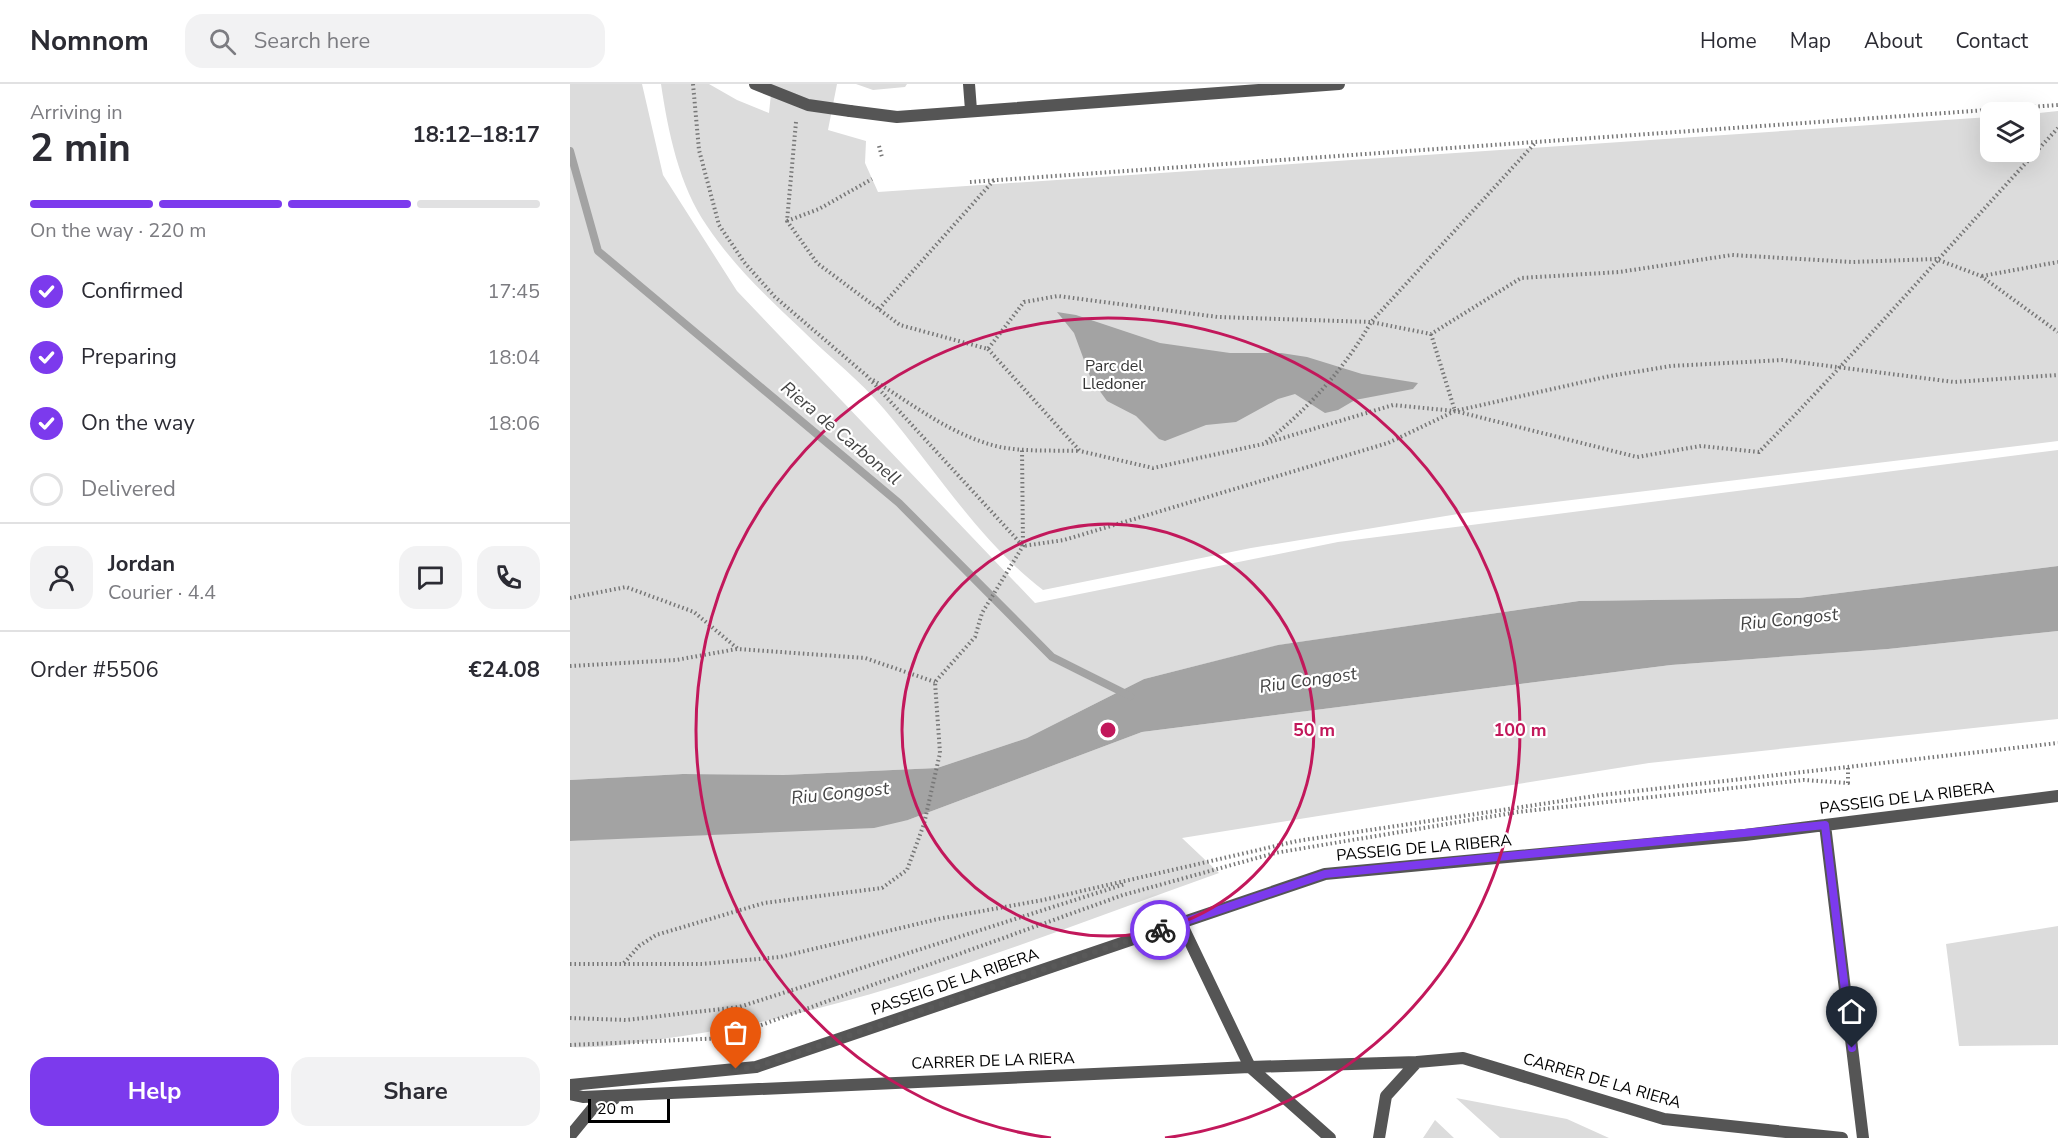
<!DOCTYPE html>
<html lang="en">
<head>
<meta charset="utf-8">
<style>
	:root { --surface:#fff; --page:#f2f2f3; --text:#2b2b33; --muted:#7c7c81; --line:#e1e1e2; --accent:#7c3aed }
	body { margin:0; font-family:"Nunito Sans",sans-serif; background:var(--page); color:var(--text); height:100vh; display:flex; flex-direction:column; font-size:22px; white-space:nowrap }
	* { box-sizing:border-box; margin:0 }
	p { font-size:20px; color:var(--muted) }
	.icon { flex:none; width:33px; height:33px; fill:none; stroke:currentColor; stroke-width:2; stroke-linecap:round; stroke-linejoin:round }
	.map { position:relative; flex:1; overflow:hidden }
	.details { display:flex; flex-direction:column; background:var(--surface); width:570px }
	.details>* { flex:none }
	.tools { position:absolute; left:1410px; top:18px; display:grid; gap:12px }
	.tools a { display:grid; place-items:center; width:60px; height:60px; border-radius:12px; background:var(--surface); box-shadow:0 6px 24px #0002; font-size:30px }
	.scale { position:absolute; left:18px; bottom:15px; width:82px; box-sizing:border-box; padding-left:6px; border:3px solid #000; border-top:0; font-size:16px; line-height:21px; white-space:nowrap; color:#000; -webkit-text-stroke:4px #fff; paint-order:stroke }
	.pin { position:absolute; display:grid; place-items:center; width:51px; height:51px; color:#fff; margin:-62px -26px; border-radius:50% 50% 50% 0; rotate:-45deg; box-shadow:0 0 6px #0007 }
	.pin .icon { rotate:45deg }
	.courier { position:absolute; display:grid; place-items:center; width:60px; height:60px; margin:-30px; border:4px solid #7c3aed; border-radius:50%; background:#fff; color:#222; box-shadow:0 2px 8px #0007 }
	.overview em { font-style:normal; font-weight:700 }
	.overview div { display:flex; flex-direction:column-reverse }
	.overview { display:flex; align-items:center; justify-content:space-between; height:102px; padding:0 30px }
	h1 { font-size:39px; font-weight:700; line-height:45px }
	.bar { display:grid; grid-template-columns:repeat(4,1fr); gap:9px 6px; align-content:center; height:72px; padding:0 30px }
	.bar i { height:8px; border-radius:4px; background:var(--line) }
	.bar .active { background:var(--accent) }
	.bar p { grid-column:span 4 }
	.line { display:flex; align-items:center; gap:15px; padding:0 30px; border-top:2px solid var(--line) }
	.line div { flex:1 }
	.round { display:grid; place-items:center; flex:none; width:63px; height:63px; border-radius:18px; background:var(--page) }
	ol { padding:0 30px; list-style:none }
	li { display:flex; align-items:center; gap:18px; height:66px }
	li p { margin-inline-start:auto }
	li .icon { padding:6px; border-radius:50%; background:var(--accent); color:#fff; stroke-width:4 }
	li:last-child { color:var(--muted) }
	li i { width:33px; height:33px; border:3px solid var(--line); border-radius:50% }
	.button { display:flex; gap:12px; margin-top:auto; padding:12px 30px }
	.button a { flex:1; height:69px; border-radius:18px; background:var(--accent); color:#fff; font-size:24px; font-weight:700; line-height:69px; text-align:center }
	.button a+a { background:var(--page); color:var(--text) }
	header { display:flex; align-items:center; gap:36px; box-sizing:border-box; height:84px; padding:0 30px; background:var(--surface); border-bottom:2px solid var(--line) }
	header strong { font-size:28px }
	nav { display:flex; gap:33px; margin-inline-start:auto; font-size:21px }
	.search { width:420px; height:54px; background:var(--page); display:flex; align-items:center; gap:15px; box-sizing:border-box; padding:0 21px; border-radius:18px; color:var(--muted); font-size:22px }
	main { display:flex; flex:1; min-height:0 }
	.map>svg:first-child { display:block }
	.green { fill:#dcdcdc }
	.water { fill:#a3a3a3 }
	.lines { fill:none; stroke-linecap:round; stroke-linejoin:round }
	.stream { stroke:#a3a3a3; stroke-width:8 }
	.path { stroke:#777; stroke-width:4; stroke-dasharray:1.5 3; stroke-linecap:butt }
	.street { stroke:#555; stroke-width:12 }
	.street-bridge { stroke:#555; stroke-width:12 }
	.done { stroke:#595959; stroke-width:6; stroke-dasharray:0 10.8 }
	.route { stroke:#7c3aed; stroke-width:8 }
	.ring { fill:none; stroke:#c2185b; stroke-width:3 }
	.labels { text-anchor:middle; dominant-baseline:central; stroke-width:4.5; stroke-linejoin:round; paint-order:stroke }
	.park-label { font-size:16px; fill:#333; stroke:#fff }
	.street-label { font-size:16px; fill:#000; stroke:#fff }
	.water-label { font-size:18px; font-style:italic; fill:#444; stroke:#fff }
	.centre { fill:#c2185b; stroke:#fff; stroke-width:3 }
	.ring-label { font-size:18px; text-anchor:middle; font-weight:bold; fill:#c2185b; stroke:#fff; stroke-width:4.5; stroke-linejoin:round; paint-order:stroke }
</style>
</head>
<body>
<header>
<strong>Nomnom</strong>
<div class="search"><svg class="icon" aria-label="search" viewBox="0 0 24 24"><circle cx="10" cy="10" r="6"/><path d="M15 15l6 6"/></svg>Search here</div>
<nav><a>Home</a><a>Map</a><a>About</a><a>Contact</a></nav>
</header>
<main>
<section class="details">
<div class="overview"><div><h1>2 min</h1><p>Arriving in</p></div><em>18:12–18:17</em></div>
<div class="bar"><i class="active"></i><i class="active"></i><i class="active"></i><i></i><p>On the way · 220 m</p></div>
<ol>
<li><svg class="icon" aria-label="check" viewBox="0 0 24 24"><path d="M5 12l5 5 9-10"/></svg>Confirmed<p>17:45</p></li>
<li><svg class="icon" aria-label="check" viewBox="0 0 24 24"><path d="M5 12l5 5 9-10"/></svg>Preparing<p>18:04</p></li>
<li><svg class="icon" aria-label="check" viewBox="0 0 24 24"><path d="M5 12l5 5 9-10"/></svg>On the way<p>18:06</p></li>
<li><i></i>Delivered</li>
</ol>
<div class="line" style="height:108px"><a class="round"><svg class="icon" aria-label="person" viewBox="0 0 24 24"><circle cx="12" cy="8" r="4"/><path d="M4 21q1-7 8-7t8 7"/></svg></a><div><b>Jordan</b><p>Courier · 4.4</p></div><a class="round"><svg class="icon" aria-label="chat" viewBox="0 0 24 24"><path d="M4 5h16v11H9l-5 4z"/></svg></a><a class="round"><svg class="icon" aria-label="phone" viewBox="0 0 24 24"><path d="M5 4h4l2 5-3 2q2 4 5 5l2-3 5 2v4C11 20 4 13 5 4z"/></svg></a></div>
<div class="line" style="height:78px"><div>Order #5506</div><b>€24.08</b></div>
<div class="button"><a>Help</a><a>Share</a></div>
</section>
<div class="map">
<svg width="1488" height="1054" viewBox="0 0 1488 1054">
	<rect width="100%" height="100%" fill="#fff"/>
	<!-- green -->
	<path class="green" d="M0 0H72L93 91 167 207 465 519 768 458 1488 366V482L1229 514 1009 517 709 561 574 595 457 654 367 684 213 691 113 690 0 696Z
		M91 0H139L167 16 199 29 202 0H267L258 46 296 57 295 79 308 108 1420 33V68H1460V30L1488 27V357L894 429 681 464 473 506C409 457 366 386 314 325 290 296 259 273 232 246 198 214 163 181 137 142 109 102 98 47 91 0Z
		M286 0H337L335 3 303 6Z
		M1488 547V635L1079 679 612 754 649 789C473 851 298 925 113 952 75 957 38 965 0 963V757L338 736 572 648 1101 581 1318 565Z
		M1488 842V961L1389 962 1376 860Z
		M886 1014 997 1035 1039 1054H930Z
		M865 1036 884 1054H853Z"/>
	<!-- water -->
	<path class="water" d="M487 228 506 231 590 259 660 269H711L737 273 792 290 848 299 843 305 785 316 768 326 755 329 725 310 708 315 666 338 636 341 595 357 589 355 566 332 537 317 521 295 504 249Z
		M1488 482V547L1318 565 1101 581 572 648 338 736 304 744 0 757V696L113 690 213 691 367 684 457 654 574 595 708 561 1009 517 1229 514Z"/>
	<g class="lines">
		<!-- stream -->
		<path class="stream" d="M0 67 28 167 329 419 482 573 560 612"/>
		<!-- path -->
		<path class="path" d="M123 0 129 66 149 141 174 178 205 213 297 292 453 462 494 456 818 359 885 327 1040 292 1101 282 1212 276 1384 298 1488 291
			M226 38 217 137 247 179 330 241 418 265 454 218 488 212 648 233 801 238 861 250 951 194 1049 188 1162 171 1282 178 1366 175 1411 192 1488 248
			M309 62 312 73
			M400 98 1488 21
			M217 137 249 125 302 95
			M1412 192 1488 178
			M309 225 424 96
			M861 250 885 327
			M418 265 510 367 583 384 693 360 823 321 885 327 1067 373 1131 362 1189 368C1292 263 1388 152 1488 44
			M303 296C344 321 382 352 430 363 456 368 484 366 510 367
			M696 358C737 326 776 283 801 238L966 58
			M0 514 56 503 124 528 168 565 295 574 365 598
			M0 582 106 576 167 565
			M54 879 69 862 86 851 194 819 312 804 337 786 354 740 370 669 365 598 405 553 412 529 453 462 452 365
			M0 880H132L210 873 368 835 473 816 727 757 1031 711 1488 659
			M0 934 56 936 169 923 555 800
			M0 961 155 954 553 811 705 769 948 728 1234 696 1278 699V681"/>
		<!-- street -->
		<path class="street" d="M399 0 401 26
			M280 27 327 33 769 0
			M1255 741 1293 1054
			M611 839 680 983 760 1054
			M0 1001 186 983 755 790 1175 751 1488 712
			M0 1010 13 1013 680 983 847 978
			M0 1052 23 1024 44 1015
			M809 1054 816 1012 847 978 893 974 1094 1035 1272 1054"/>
		<!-- street-bridge -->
		<path class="street-bridge" d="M185 0 238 21 280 27"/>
	</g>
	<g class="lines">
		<!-- done -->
		<path class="done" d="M166 985 186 983 590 846"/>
		<!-- route -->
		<path class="route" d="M590 846 755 790 1255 741 1282 964"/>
	</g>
	<!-- distance rings -->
	<g class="ring">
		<circle cx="538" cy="646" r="206"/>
		<path d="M481 1054A412 412 0 1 1 595 1054"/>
	</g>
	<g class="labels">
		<!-- park labels -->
		<g class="park-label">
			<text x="544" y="282">Parc del<tspan x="544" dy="18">Lledoner</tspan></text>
		</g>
		<!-- street labels -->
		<g class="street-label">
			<text transform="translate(1337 714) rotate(-7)">PASSEIG DE LA RIBERA</text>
			<text transform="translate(854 764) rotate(-5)">PASSEIG DE LA RIBERA</text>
			<text transform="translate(385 898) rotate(-19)">PASSEIG DE LA RIBERA</text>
			<text transform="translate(423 977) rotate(-2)">CARRER DE LA RIERA</text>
			<text transform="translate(1032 997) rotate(16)">CARRER DE LA RIERA</text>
		</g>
		<!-- water labels -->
		<g class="water-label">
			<text transform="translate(271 349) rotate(40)">Riera de Carbonell</text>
			<text transform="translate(1219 535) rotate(-6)">Riu Congost</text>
			<text transform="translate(738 596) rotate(-8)">Riu Congost</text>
			<text transform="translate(270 709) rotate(-6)">Riu Congost</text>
		</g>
	</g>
	<circle cx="538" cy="646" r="9" class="centre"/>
	<g class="ring-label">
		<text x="744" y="652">50 m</text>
		<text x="950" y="652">100 m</text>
	</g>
</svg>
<div class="tools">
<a><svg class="icon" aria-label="layers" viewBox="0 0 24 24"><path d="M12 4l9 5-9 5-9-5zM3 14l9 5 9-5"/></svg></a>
</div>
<div class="scale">20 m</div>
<div class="pin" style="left:166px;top:985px;background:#ea580c"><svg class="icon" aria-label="bag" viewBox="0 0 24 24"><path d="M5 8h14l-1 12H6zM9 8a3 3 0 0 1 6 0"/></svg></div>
<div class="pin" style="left:1282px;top:964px;background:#1f2937"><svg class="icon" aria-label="home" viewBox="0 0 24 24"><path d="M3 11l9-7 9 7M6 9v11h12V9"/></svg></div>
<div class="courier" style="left:590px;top:846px"><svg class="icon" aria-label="bike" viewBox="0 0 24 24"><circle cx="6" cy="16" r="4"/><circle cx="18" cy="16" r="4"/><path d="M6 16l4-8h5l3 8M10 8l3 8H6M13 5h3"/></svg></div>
</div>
</main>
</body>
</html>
